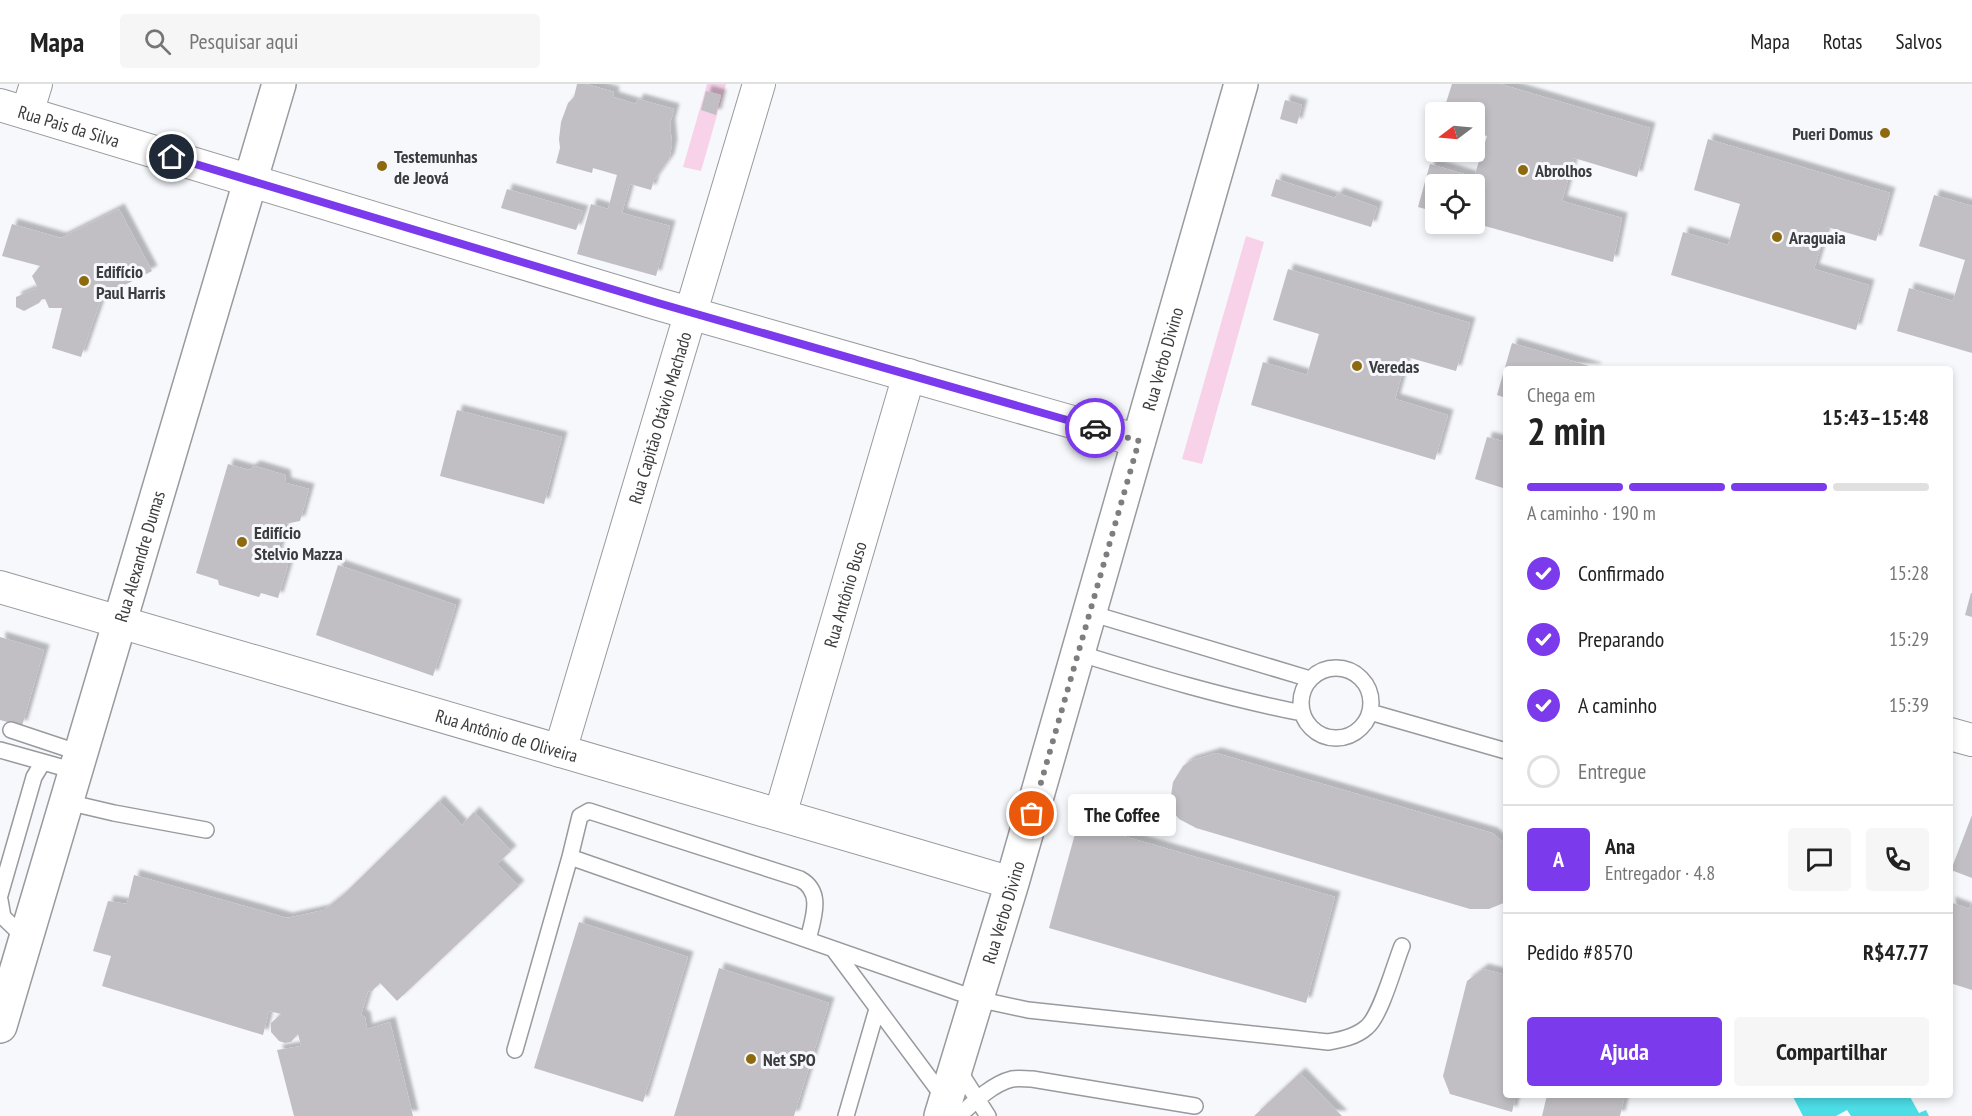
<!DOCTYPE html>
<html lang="pt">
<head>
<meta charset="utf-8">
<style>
	:root { --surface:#fff; --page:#f6f6f6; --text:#222; --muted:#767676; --line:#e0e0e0; --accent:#7c3aed }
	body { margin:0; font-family:"PT Sans Narrow",sans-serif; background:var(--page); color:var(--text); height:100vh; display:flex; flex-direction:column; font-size:22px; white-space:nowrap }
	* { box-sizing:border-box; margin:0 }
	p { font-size:20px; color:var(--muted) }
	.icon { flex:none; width:33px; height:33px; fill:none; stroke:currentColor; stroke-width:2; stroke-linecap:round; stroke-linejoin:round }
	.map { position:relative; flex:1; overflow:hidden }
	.sheet { position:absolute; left:1503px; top:282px; width:450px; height:732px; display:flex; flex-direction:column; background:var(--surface); border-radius:6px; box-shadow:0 3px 9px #0003 }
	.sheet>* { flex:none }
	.needle { width:39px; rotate:254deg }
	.buttons { position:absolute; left:1425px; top:18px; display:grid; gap:12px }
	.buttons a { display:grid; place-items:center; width:60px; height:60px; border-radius:6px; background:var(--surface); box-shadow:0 3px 9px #0003; font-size:30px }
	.pin { position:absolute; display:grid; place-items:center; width:51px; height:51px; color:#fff; margin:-26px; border:3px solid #fff; border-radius:50%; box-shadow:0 2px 6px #0007 }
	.courier { position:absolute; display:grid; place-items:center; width:60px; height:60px; margin:-30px; border:4px solid #7c3aed; border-radius:50%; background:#fff; color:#222; box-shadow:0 2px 8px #0007 }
	.bubble { position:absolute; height:42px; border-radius:6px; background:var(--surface); box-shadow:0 3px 9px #0003; font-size:20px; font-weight:600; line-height:42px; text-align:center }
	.summary em { font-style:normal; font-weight:600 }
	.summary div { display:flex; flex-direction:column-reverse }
	.summary { display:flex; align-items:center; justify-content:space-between; height:102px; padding:0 24px }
	h1 { font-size:39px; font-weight:600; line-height:45px }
	.bar { display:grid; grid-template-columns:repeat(4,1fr); gap:9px 6px; align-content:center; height:72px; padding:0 24px }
	.bar i { height:8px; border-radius:4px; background:var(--line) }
	.bar .current { background:var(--accent) }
	.bar p { grid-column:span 4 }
	.line { display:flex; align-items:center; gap:15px; padding:0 24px; border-top:2px solid var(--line) }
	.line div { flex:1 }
	.round { display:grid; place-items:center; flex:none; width:63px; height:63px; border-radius:6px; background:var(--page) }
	ol { padding:0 24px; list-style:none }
	li { display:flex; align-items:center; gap:18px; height:66px }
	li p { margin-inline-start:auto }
	li .icon { padding:6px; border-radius:50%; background:var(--accent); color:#fff; stroke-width:4 }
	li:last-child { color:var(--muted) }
	li i { width:33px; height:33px; border:3px solid var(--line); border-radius:50% }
	.action { display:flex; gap:12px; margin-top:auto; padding:12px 24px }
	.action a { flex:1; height:69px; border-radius:6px; background:var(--accent); color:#fff; font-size:24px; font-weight:600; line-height:69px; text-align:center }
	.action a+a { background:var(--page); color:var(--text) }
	header { display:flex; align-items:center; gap:36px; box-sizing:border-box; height:84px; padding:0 30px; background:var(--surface); border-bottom:2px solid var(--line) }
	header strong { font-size:28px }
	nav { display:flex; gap:33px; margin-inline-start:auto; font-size:21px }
	.search { width:420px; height:54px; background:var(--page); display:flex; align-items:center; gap:15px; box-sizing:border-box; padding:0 21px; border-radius:6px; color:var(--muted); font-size:22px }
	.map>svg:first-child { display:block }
	.green { fill:#f7d2e9 }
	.water { fill:#4ddde6 }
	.building { fill:#c1bfc4; filter:url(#shadow) }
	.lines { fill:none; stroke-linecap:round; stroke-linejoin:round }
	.lane-casing { stroke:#989a9e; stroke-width:18 }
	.street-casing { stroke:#989a9e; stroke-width:34 }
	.secondary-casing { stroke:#989a9e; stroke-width:36 }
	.lane { stroke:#fff; stroke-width:15 }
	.street { stroke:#fff; stroke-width:32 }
	.secondary { stroke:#fff; stroke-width:33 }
	.done { stroke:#7c7e80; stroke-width:6; stroke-dasharray:0 10.8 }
	.route { stroke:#7c3aed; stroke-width:8 }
	.poi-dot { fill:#8d6a0d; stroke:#f6f8fc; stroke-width:2 }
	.labels { text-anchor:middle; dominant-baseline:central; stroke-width:6; stroke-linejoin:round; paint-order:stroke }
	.street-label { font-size:18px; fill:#3b3c3d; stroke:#f6f8fc }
	.poi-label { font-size:18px; font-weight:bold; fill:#3b3c3d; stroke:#f6f8fc; text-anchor:start }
</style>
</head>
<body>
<header>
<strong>Mapa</strong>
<div class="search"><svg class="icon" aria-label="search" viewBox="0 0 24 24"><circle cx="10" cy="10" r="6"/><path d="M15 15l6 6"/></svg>Pesquisar aqui</div>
<nav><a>Mapa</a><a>Rotas</a><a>Salvos</a></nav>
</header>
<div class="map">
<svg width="1972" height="1032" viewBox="0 0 1972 1032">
	<defs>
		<filter id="shadow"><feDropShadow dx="5.5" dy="-5.5" stdDeviation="1.5" flood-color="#0004"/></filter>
	</defs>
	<rect width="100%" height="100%" fill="#f6f8fc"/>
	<!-- green -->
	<path class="green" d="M707 0H726L701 87 683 83Z
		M1246 152 1264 158 1202 380 1182 375Z"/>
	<!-- water -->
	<path class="water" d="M1792 1011H1909L1919 1029 1926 1026 1929 1032H1851L1847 1026 1836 1032H1803Z"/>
	<!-- building -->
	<path class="building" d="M577 0H586L614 8 613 13 636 20 638 15 674 25 670 40 672 61 669 75 654 96 651 106 630 100 622 129 670 142 656 192 577 170 591 120 608 125 617 91 593 84 592 89 556 79 560 64 559 55 561 38 568 19 574 13Z
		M1452 0H1500L1650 44 1637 93 1574 74 1562 117 1622 134 1613 178 1474 139V100H1436V128L1418 123 1430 80 1474 93 1487 52 1474 48V28H1443Z
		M706 7 721 11 716 31 701 26Z
		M1285 16 1302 21 1297 40 1280 35Z
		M1708 55 1890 109 1876 157 1827 143 1814 185 1869 201 1856 246 1671 191 1683 148 1728 161 1740 120 1694 106Z
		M1276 95 1335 114 1338 109 1377 123 1371 143 1271 112Z
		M507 105 583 127 576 146 501 124Z
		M1934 111 1972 122V269L1897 247 1909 204 1953 217 1965 176 1919 162Z
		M119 125 152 187 115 206 100 218 81 273 52 264 62 224H49L45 215H42L39 219 24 227 16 223V213L35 205 37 202 32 192 40 182 2 172 12 140 61 154Z
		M1288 185 1470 239 1456 287 1407 273 1395 315 1448 331 1435 376 1251 321 1263 278 1307 291 1319 250 1273 236Z
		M1512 259 1596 284V285H1506V314L1497 311Z
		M457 326 562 353 544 420 440 392Z
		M1487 353 1506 358V405L1475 395Z
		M228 380 249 386 255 382 285 391 286 399 309 405 300 437 285 440 277 470 288 481 278 514 261 509 259 513 219 501 218 496 196 489Z
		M338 481 456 521 433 592 316 551Z
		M1971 509H1972V533L1965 531Z
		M0 553 44 566 22 642 0 636Z
		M1216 669 1492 749 1506 761V818L1489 825H1470L1196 744 1179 735 1173 728 1170 718 1173 698 1183 682 1190 677Z
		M439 717 462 741 474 728 511 767 497 780 519 802 397 917 380 899 371 908 368 907 361 931 365 933 367 945 390 938 413 1032H294L277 966 301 962 298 950 291 958 285 959 279 957 271 948V939L281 930 269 927 263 951 102 902 111 872 93 867 108 817 127 820 134 791 287 834 324 826 343 811Z
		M1972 731V794L1951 786Z
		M1078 739 1335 813 1306 919 1049 844Z
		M1950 818 1969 825 1972 818V906L1950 899Z
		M579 838 688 873 643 1018 534 984Z
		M719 884 829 919 794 1032H674Z
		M1483 885 1506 891V1011H1516L1512 1028 1450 1010 1443 992 1467 897Z
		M1300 989 1342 1032H1254Z
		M1547 1011H1625L1620 1032H1542Z"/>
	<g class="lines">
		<!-- lane casing -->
		<g class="lane-casing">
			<path id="lane" d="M1090 529 1310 595
				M1078 569C1152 592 1226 614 1302 629
				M1301 619a35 35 0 1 1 70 0a35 35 0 1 1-70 0Z
				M1370 628 1506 667
				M11 646 80 669
				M0 666 43 678
				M67 718 114 729 206 746
				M570 773 580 732 589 727 800 795C824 808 813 834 808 856
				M0 811 34 693 43 678 75 687
				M0 816 3 833 26 855
				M834 866 945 1015
				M515 966 570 773 977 915 1028 926 1328 958C1341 956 1356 953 1367 943 1381 931 1394 882 1402 862
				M958 985 988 1032
				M846 1032 877 925
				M959 1032C974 1018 992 1000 1012 995 1018 994 1026 995 1032 995L1195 1022"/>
		</g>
		<!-- street casing -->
		<g class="street-casing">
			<g id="street">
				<path id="s1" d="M0 21 658 220 1139 357"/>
				<path d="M27 29 36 0"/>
				<path id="s2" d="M0 503 1012 799"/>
				<path d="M1950 650 1972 656"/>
				<path id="s3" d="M560 667 759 0"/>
				<path id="s4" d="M780 731 909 291"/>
			</g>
		</g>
		<!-- secondary casing -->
		<g class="secondary-casing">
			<g id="secondary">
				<path id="s5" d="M0 942 279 0"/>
				<path id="s6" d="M941 1032 1012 799 1241 0"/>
			</g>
		</g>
		<!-- lane -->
		<use href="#lane" class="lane"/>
		<!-- street -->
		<use href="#street" class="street"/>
		<!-- secondary -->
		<use href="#secondary" class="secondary"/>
	</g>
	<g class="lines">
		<!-- done -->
		<path class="done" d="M1032 730 1139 357 1095 344"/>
		<!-- route -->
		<path class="route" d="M172 73 658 219 1095 344"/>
	</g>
	<!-- markers -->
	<g class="poi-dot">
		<circle cx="1885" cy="49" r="6"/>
		<circle cx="382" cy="82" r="6"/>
		<circle cx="1523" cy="86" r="6"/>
		<circle cx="1777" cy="153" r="6"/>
		<circle cx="84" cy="197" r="6"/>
		<circle cx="1357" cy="282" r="6"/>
		<circle cx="242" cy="458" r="6"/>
		<circle cx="751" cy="975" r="6"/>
	</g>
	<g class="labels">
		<!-- street labels -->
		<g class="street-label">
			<text stroke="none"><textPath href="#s1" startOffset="72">Rua Pais da Silva</textPath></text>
			<text stroke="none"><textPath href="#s6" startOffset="789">Rua Verbo Divino</textPath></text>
			<text stroke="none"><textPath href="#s3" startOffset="348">Rua Capitão Otávio Machado</textPath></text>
			<text stroke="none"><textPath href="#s5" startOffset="490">Rua Alexandre Dumas</textPath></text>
			<text stroke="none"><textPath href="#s4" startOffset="230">Rua Antônio Buso</textPath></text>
			<text stroke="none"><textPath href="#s2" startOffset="528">Rua Antônio de Oliveira</textPath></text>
			<text stroke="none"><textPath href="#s6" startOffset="213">Rua Verbo Divino</textPath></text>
		</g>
		<!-- poi labels -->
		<g class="poi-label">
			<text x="1873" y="49" text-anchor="end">Pueri Domus</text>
			<text x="394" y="72">Testemunhas<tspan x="394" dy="21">de Jeová</tspan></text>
			<text x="1535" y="86">Abrolhos</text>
			<text x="1789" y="153">Araguaia</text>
			<text x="96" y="187">Edifício<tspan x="96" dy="21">Paul Harris</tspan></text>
			<text x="1369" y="282">Veredas</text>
			<text x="254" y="448">Edifício<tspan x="254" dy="21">Stelvio Mazza</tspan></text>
			<text x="763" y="975">Net SPO</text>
		</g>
	</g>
</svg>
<div class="buttons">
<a><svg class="needle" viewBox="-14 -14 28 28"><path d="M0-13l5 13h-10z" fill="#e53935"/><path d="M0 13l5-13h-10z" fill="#767676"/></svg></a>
<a><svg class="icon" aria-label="locate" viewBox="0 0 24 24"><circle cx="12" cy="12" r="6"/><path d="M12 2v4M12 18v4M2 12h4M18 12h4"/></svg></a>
</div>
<div class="pin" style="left:1032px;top:730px;background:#ea580c"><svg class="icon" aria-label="bag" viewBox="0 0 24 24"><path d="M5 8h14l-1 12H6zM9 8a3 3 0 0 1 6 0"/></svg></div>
<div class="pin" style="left:172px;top:73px;background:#1f2937"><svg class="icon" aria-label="home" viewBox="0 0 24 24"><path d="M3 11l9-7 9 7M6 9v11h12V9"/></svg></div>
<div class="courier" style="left:1095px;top:344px"><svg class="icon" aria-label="car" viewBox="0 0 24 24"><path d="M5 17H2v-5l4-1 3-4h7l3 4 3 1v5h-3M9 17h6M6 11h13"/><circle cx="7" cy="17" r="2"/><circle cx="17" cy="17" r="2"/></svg></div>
<div class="bubble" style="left:1068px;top:710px;width:108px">The Coffee</div>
<section class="sheet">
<div class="summary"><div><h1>2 min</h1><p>Chega em</p></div><em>15:43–15:48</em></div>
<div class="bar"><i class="current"></i><i class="current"></i><i class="current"></i><i></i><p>A caminho · 190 m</p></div>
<ol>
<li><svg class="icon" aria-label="check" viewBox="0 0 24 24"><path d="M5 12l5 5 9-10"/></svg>Confirmado<p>15:28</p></li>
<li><svg class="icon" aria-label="check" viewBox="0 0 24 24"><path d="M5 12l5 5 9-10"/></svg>Preparando<p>15:29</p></li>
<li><svg class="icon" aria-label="check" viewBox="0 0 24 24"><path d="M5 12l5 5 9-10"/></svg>A caminho<p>15:39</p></li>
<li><i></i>Entregue</li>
</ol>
<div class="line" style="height:108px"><b class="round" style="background:var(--accent);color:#fff">A</b><div><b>Ana</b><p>Entregador · 4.8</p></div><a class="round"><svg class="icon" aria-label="chat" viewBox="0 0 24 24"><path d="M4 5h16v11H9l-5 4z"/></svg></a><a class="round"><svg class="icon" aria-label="phone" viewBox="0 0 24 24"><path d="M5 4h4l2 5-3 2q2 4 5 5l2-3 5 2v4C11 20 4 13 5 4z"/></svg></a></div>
<div class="line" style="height:78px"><div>Pedido #8570</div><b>R$47.77</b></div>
<div class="action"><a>Ajuda</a><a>Compartilhar</a></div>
</section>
</div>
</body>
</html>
